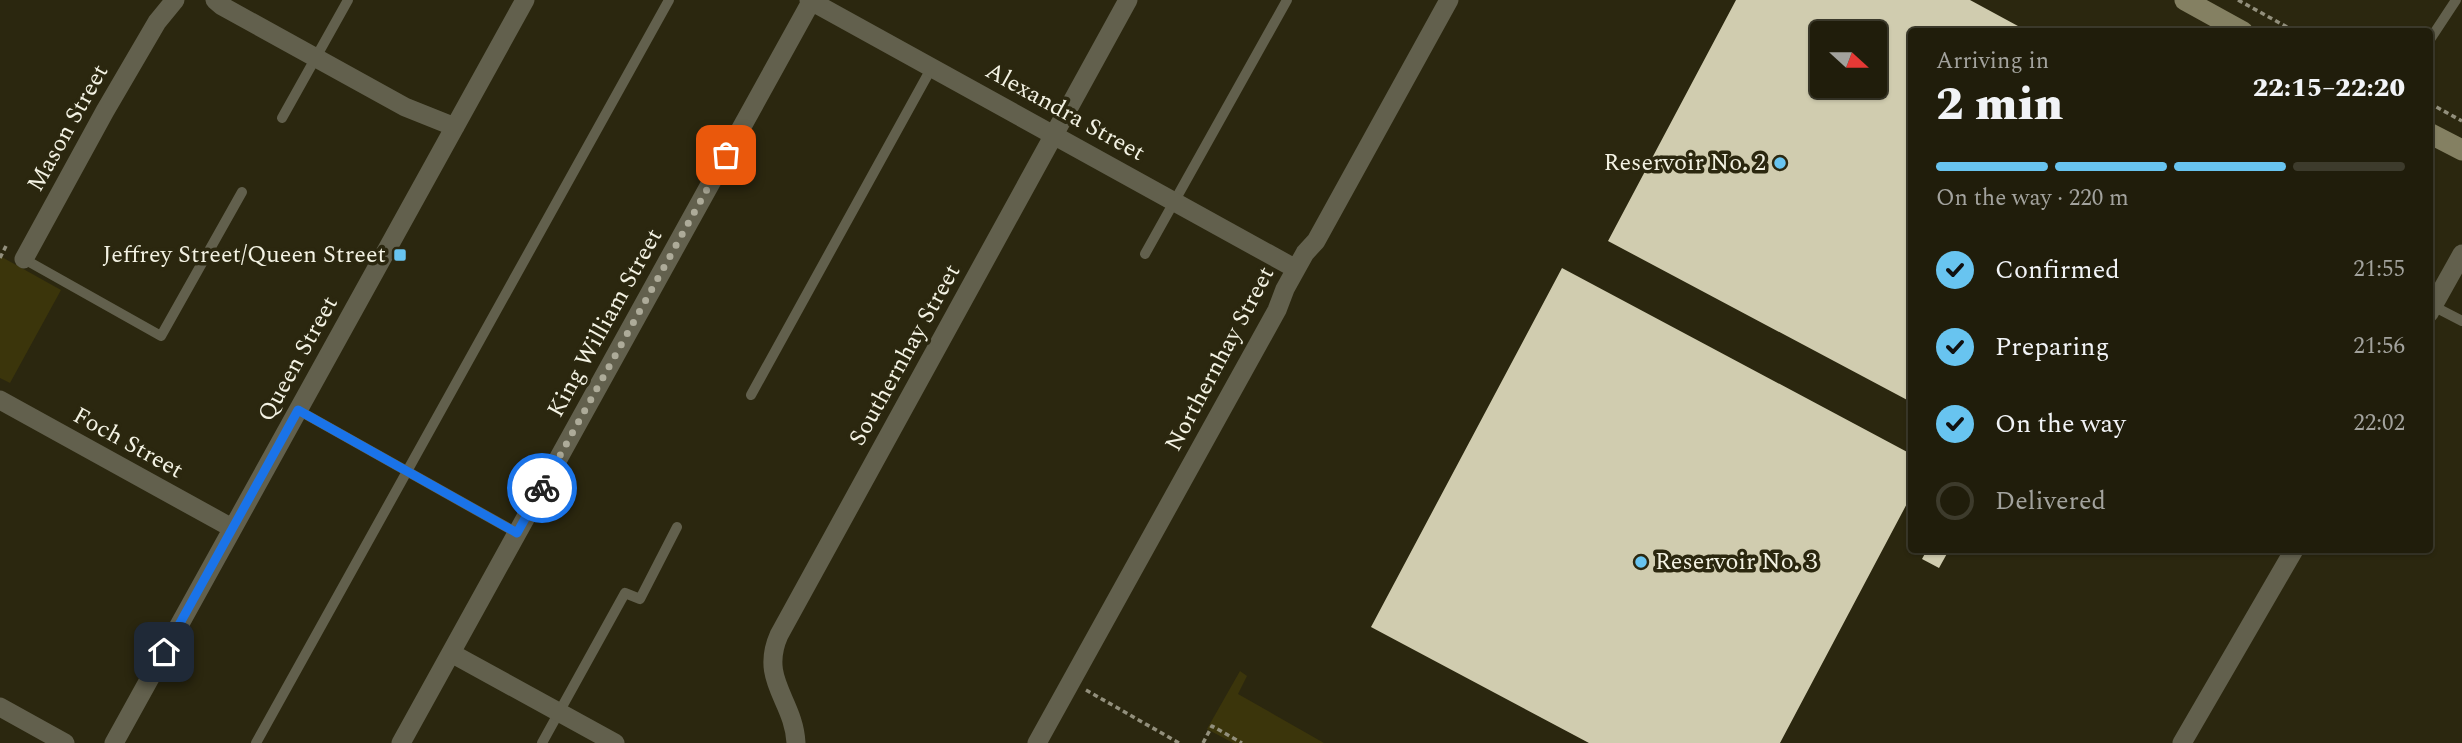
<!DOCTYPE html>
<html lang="en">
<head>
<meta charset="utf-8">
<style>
	:root { --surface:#201d0b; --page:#282614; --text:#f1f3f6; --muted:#a2a29d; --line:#3d3b2c; --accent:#68c4f0 }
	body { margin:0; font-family:Spectral,serif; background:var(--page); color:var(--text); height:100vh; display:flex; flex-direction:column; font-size:26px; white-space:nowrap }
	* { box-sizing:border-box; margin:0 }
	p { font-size:23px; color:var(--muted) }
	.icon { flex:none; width:38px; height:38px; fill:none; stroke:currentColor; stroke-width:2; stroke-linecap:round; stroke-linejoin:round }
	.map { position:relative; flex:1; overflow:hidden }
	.drawer { position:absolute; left:1908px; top:28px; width:525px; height:525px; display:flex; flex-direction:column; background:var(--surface); border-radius:7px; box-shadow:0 2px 5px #0004,0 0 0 2px var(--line) }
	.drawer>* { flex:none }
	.needle { width:46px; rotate:111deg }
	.controls { position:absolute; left:1810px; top:21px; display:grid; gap:14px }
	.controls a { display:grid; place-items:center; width:77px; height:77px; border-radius:7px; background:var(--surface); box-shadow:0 2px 5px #0004,0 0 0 2px var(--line); font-size:35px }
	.pin { position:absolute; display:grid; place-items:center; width:60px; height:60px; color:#fff; margin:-30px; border-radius:14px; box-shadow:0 4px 10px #0006 }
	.courier { position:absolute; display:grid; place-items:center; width:70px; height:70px; margin:-35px; border:5px solid #1a73e8; border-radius:50%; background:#fff; color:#222; box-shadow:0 2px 9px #0007 }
	.overview em { font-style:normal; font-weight:800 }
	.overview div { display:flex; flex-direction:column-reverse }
	.overview { display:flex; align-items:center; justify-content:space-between; height:119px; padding:0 28px }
	h1 { font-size:46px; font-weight:800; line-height:52px }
	.bar { display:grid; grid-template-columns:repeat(4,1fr); gap:10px 7px; align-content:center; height:84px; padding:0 28px }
	.bar i { height:9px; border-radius:5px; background:var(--line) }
	.bar .current { background:var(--accent) }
	.bar p { grid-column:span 4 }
	ol { padding:0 28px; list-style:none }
	li { display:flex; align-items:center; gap:21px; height:77px }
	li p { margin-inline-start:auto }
	li .icon { padding:7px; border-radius:50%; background:var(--accent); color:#111; stroke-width:4 }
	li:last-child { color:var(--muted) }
	li i { width:38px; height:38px; border:4px solid var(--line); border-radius:50% }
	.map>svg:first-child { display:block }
	.green { fill:#3b350b }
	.building { fill:#d0ccaf; fill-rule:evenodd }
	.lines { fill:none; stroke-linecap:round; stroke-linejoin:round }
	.path { stroke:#928f7c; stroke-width:3.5; stroke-dasharray:5 3.5; stroke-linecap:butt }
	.lane { stroke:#62604d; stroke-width:10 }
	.street { stroke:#62604d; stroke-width:19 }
	.secondary { stroke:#848062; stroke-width:21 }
	.done { stroke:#adab99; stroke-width:7; stroke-dasharray:0 12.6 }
	.route { stroke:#1a73e8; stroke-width:9 }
	.poi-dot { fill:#68c4f0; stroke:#2b270f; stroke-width:2.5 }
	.labels { text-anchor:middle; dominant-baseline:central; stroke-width:7; stroke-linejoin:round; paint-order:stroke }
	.street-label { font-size:24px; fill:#f3f2e3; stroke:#2b270f }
	.poi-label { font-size:24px; fill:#f3f2e3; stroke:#2b270f; text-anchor:end }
</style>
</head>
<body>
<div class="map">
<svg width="2462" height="743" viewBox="0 0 2462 743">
	<rect width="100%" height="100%" fill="#2b270f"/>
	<!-- green -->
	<path class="green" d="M0 256 61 290 10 383 0 378Z
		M1240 671 1247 676 1238 694 1324 743H1233L1207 729Z"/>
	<!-- building -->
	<path class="building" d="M1736 0H1970L2029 32H1911V402L1608 241ZM1822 33H1874V86H1822Z
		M1562 268 1911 454V496L1780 743H1589L1371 627Z
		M1927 550H1949L1939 568 1922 559Z"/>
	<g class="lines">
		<!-- path -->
		<path class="path" d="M2238 0 2296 32
			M2429 103 2462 121
			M0 258 6 246
			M1086 690 1179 743
			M1203 743 1212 726 1242 743"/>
		<!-- lane -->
		<path class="lane" d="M2429 41 2456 0
			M282 118 348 0
			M1145 254 1287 0
			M24 259 161 336 242 192
			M2433 306 2462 321
			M751 395 932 67
			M298 410 517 533
			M256 743 669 0
			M542 743 625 593 640 599 677 527"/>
		<!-- street -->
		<path class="street" d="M215 0 222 6 405 107 455 127
			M809 0 1296 269
			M24 259 105 111 157 22 175 0
			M2429 313 2462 254
			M0 400 232 528
			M451 653 615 743
			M0 707 65 743
			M114 743 525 0
			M401 743 812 0
			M796 743C794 700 759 680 779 635L1128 0
			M1037 743 1277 310 1285 289 1305 253 1316 241 1449 0
			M2182 743 2294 550"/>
		<!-- secondary -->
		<path class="secondary" d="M2185 0 2243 32
			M2429 133 2462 150"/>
	</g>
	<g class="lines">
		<!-- done -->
		<path class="done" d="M542 488 726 155"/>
		<!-- route -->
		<path class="route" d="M164 652 298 410 517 533 542 488"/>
	</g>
	<!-- markers -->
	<g class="poi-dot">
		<circle cx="1780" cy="163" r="7"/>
		<rect x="393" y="248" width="14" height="14" rx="3.5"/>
		<circle cx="1641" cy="562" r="7"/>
	</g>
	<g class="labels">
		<!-- street labels -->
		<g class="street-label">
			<text transform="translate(1065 112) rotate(29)">Alexandra Street</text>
			<text transform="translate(68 128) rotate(-61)">Mason Street</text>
			<text transform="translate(605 323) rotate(-61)">King William Street</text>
			<text transform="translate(905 355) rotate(-61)">Southernhay Street</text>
			<text transform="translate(298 359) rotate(-61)">Queen Street</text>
			<text transform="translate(1220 359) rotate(-62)">Northernhay Street</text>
			<text transform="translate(128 443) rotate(29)">Foch Street</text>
		</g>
		<!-- poi labels -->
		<g class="poi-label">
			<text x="1766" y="163">Reservoir No. 2</text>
			<text x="386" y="255">Jeffrey Street/Queen Street</text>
			<text x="1655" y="562" text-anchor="start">Reservoir No. 3</text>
		</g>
	</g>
</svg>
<div class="controls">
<a><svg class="needle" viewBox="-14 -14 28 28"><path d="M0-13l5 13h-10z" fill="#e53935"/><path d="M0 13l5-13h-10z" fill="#a2a29d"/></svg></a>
</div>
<div class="pin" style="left:726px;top:155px;background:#ea580c"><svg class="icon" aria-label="bag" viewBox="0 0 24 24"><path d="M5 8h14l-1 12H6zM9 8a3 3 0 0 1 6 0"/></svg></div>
<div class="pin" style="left:164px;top:652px;background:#1f2937"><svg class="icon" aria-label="home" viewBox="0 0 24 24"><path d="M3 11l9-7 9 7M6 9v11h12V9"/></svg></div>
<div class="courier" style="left:542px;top:488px"><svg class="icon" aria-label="bike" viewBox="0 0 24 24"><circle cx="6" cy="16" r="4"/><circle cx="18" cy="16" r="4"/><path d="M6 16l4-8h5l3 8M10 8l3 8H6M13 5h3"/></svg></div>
<section class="drawer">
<div class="overview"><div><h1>2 min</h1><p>Arriving in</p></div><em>22:15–22:20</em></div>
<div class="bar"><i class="current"></i><i class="current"></i><i class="current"></i><i></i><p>On the way · 220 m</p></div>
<ol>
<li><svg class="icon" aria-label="check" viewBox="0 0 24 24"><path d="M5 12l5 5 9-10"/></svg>Confirmed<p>21:55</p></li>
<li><svg class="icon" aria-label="check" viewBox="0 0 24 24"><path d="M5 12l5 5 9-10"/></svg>Preparing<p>21:56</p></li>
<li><svg class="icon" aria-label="check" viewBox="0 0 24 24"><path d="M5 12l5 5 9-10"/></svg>On the way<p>22:02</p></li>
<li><i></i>Delivered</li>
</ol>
</section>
</div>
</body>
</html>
